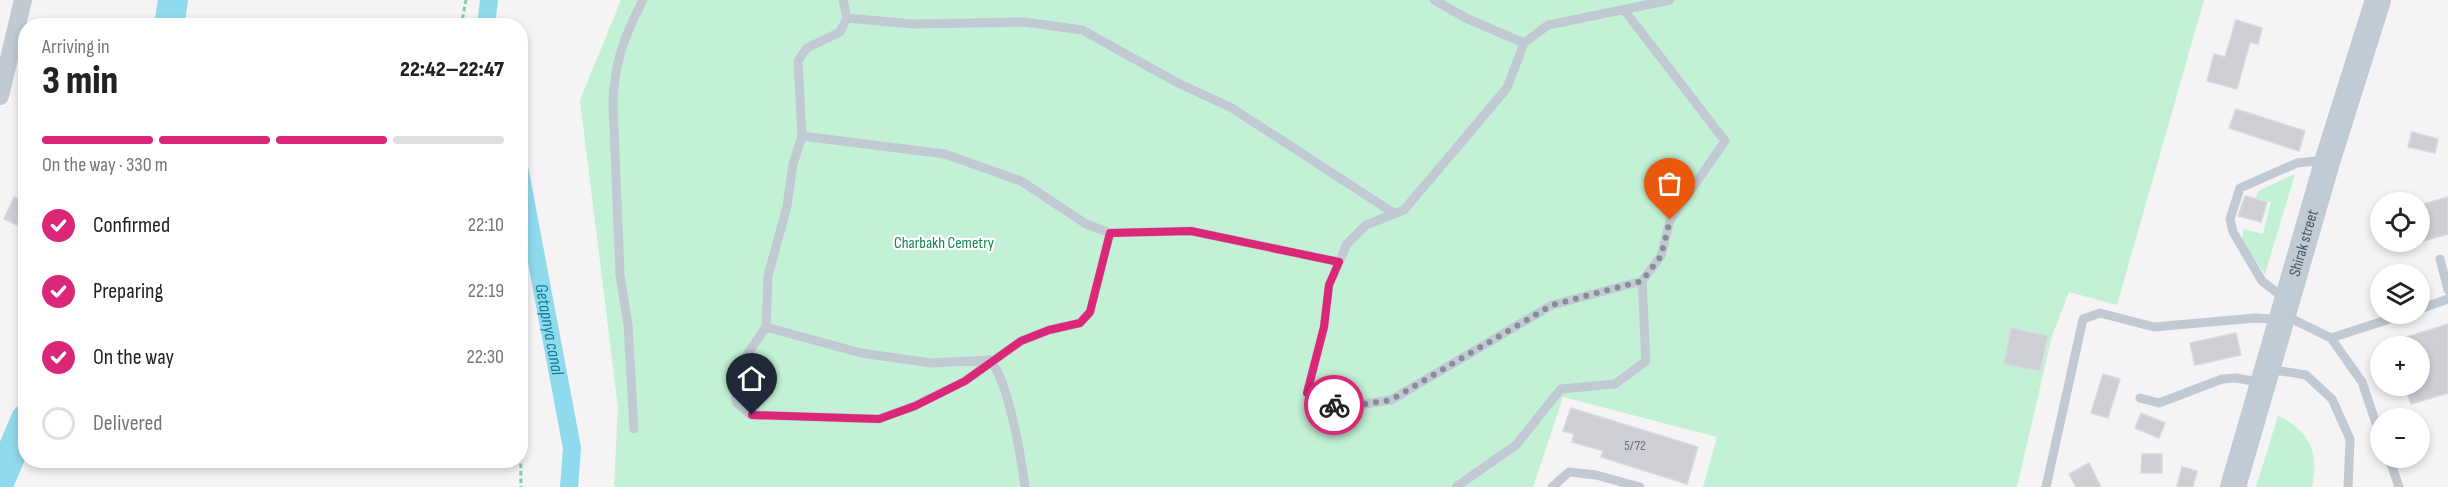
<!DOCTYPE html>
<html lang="en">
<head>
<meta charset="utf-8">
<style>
	:root { --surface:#fff; --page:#f6f6f6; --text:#222; --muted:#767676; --line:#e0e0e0; --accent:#db2777 }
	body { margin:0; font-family:"Sofia Sans Condensed",sans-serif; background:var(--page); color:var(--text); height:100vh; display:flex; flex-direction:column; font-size:22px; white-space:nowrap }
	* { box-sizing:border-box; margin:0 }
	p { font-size:20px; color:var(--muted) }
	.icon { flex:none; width:33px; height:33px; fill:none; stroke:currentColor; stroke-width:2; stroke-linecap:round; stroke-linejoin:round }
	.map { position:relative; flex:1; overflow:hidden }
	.details { position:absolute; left:18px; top:18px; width:510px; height:450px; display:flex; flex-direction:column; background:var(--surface); border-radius:24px; box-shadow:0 3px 9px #0003 }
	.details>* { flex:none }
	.controls { position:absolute; left:2370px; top:192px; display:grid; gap:12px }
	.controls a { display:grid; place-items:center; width:60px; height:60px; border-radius:50%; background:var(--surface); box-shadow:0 3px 9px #0003; font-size:30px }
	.pin { position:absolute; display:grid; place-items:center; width:51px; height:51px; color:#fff; margin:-62px -26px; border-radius:50% 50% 50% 0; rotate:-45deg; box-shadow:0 0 6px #0007 }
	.pin .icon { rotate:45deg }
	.courier { position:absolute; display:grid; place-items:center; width:60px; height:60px; margin:-30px; border:4px solid #db2777; border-radius:50%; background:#fff; color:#222; box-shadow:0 2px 8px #0007 }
	.headline em { font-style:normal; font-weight:800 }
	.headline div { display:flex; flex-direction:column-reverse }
	.headline { display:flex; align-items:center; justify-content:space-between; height:102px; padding:0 24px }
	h1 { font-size:39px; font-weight:800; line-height:45px }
	.bar { display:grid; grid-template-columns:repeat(4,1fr); gap:9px 6px; align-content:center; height:72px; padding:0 24px }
	.bar i { height:8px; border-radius:4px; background:var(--line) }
	.bar .active { background:var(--accent) }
	.bar p { grid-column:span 4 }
	ol { padding:0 24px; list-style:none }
	li { display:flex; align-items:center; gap:18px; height:66px }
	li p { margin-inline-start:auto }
	li .icon { padding:6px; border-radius:50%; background:var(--accent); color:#fff; stroke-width:4 }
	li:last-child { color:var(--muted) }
	li i { width:33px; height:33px; border:3px solid var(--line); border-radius:50% }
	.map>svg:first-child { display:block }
	.green { fill:#c3f1d5 }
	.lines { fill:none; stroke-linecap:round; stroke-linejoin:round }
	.canal { stroke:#90daee; stroke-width:18 }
	.river { stroke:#90daee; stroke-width:30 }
	.building { fill:#cdcfd5; stroke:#d7d9de; stroke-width:1.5 }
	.path { stroke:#7ad0a6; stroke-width:3; stroke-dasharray:4.5 3; stroke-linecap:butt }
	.service { stroke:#c1cad2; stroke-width:9 }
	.minor { stroke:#c1cad2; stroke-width:18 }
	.secondary { stroke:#c1cbd6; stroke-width:26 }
	.done { stroke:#868d94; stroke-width:6; stroke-dasharray:0 10.8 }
	.route { stroke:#db2777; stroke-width:8 }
	.labels { text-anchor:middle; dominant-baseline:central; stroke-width:4.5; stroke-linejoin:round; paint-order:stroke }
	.number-label { font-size:14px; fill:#6b747e }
	.park-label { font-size:16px; fill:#17864f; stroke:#fff }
	.street-label { font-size:16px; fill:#4a5661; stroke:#fff }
	.water-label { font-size:18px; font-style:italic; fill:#0c7c9b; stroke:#fff }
</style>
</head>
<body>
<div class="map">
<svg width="2448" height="487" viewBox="0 0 2448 487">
	<rect width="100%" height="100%" fill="#f5f3f3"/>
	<!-- green -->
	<path class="green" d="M621 0H2204L2117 305 2069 292 2052 336 2017 487H1703L1717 437 1563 397 1533 487H614L618 408 580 100Z
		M2295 174 2265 274 2241 241 2244 229 2263 234 2271 202 2256 198 2258 191Z
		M2278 416C2309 430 2320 454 2312 487H2256Z"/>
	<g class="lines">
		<!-- canal -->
		<g class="canal">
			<path d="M486 26 489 0"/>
			<path id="s1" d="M520 172 572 448 569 487"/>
		</g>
		<!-- river -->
		<path class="river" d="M169 26 173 0
			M0 480 26 419"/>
	</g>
	<!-- building -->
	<path class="building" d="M2236 20 2262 28 2258 44 2250 42 2237 89 2207 81 2214 54 2225 57Z
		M2236 109 2305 131 2299 151 2229 128Z
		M2412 132 2438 139 2435 153 2408 147Z
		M2245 196 2267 202 2261 222 2238 216Z
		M14 197 26 202 17 225 4 219Z
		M2448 197V234L2420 242V205Z
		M2448 324V393L2411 404 2405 386H2420V346H2388L2387 343Z
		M2011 328 2048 336 2040 371 2004 364Z
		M2236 333 2241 355 2195 365 2190 343Z
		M2103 374 2120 379 2108 418 2091 413Z
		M1571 408 1698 447 1687 484 1601 457 1603 451 1572 442 1574 434 1563 431Z
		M2141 413 2165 423 2159 438 2135 428Z
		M2142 454H2162V473H2141Z
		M2089 463 2101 487H2076L2069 474Z
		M2182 467 2197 471 2193 487H2177Z"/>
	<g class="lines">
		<!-- path -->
		<path class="path" d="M461 26 466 0
			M520 396 521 487"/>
		<!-- service -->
		<path class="service" d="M843 0 847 18 840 32 807 48 798 61 802 136 793 164 787 206 768 276 766 327 735 372 736 402 751 415 879 419 914 406 965 381 1021 341 1049 330 1080 323 1090 312 1110 233
			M1434 0 1468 19 1524 43
			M847 18 913 24 1025 22 1082 30 1178 83 1232 108 1395 214
			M802 136 945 154 1021 181 1086 224 1110 233 1191 231 1339 262
			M2440 259 2448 290
			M1642 281 1552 305 1391 400 1339 408 1307 393 1324 327 1329 285 1347 244 1366 225 1404 210 1507 88 1524 43 1548 25 1670 0
			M2285 299 2262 281 2233 232 2230 219 2240 188 2297 163 2325 160
			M2420 309 2448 299
			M2284 315 2331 338 2362 382 2380 435
			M766 327 861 353 931 363 990 360C1009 382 1021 457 1025 487
			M2331 338 2405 314
			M2269 369 2306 375 2332 399 2350 439 2348 487
			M2140 398 2159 403 2222 379 2236 378 2253 381
			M634 429 628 325 620 275 613 104C614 63 624 37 643 0
			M2389 458 2399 487
			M1456 487 1516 445 1561 389 1615 384 1646 361 1642 281 1661 256 1670 220 1725 141 1625 11
			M1552 487 1569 472 1596 475 1640 487
			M2046 487 2083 319 2100 313 2154 327 2255 318 2271 319"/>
		<!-- minor -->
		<path class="minor" d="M0 96 23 0"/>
		<!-- secondary -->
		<path class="secondary" id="s2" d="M2233 487 2328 159 2378 0"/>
	</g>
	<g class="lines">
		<!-- done -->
		<path class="done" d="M1334 405 1339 408 1391 400 1552 305 1642 281 1661 256 1670 220"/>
		<!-- route -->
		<path class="route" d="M752 415 879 419 915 406 965 381 1021 341 1049 330 1080 323 1090 312 1110 233 1191 231 1339 262 1329 285 1324 327 1307 393 1334 405"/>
	</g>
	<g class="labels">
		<!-- number labels -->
		<g class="number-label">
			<text x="1635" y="445">5/72</text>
		</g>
		<!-- park labels -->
		<g class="park-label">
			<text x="944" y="243">Charbakh Cemetry</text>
		</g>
		<!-- street labels -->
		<g class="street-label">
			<text stroke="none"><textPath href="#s2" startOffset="254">Shirak street</textPath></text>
		</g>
		<!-- water labels -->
		<g class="water-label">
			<text stroke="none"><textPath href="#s1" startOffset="160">Getapnya canal</textPath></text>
		</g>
	</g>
</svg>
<div class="controls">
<a><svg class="icon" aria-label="locate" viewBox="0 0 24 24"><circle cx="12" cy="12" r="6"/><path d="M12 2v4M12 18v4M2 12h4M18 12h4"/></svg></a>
<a><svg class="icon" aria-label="layers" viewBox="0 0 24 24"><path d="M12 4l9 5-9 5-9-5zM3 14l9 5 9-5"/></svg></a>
<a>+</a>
<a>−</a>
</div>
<div class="pin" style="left:1670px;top:220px;background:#ea580c"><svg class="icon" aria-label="bag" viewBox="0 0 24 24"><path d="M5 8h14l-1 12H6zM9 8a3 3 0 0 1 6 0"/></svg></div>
<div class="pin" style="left:752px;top:415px;background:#1f2937"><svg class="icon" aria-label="home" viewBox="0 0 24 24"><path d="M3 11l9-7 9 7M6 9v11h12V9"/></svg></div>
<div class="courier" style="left:1334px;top:405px"><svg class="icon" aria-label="bike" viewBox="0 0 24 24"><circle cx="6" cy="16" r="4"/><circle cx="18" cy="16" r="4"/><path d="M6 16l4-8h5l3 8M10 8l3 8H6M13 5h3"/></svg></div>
<section class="details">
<div class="headline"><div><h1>3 min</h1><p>Arriving in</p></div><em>22:42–22:47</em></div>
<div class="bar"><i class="active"></i><i class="active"></i><i class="active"></i><i></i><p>On the way · 330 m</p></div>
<ol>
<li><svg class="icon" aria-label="check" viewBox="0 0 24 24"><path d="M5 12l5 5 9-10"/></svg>Confirmed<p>22:10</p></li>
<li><svg class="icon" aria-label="check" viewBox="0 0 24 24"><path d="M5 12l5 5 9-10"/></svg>Preparing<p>22:19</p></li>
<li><svg class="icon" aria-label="check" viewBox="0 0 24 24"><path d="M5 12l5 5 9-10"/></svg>On the way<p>22:30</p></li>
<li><i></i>Delivered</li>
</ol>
</section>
</div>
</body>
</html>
